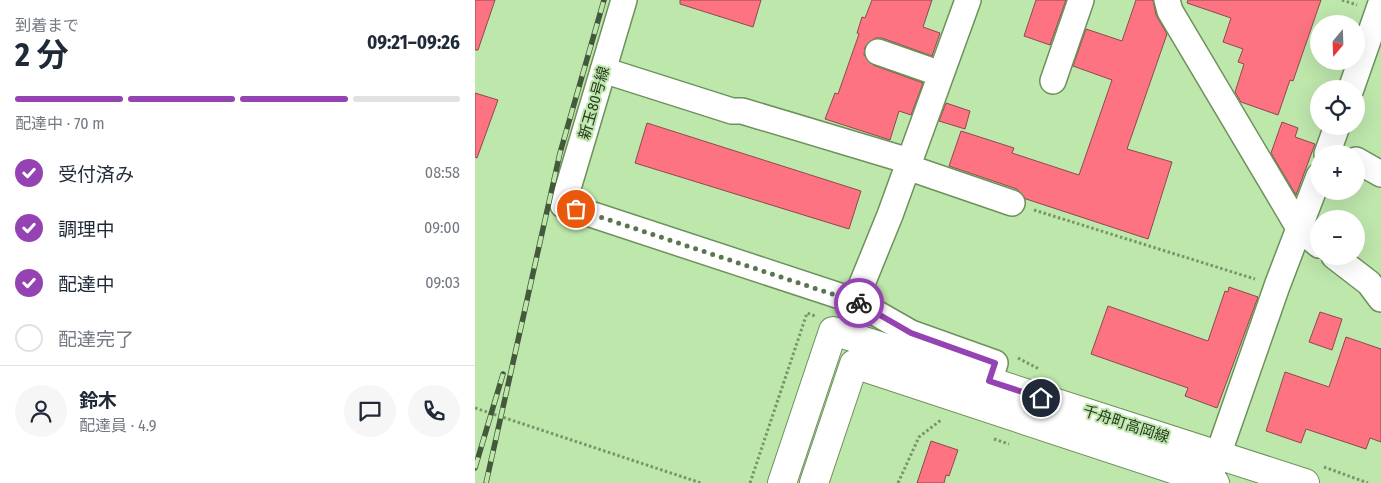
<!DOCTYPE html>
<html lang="ja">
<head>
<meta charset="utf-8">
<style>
	:root { --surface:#fff; --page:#f6f6f7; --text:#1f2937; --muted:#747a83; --line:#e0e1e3; --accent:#9543b2 }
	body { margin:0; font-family:"Fira Sans Condensed","Noto Sans JP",sans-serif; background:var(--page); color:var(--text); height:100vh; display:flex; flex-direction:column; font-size:19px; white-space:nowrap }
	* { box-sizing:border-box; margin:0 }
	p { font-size:16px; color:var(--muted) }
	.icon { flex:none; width:28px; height:28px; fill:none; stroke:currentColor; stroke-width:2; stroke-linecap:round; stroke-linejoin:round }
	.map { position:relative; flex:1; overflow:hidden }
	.side { display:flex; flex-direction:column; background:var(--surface); width:475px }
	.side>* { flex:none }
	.needle { width:32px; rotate:199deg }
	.controls { position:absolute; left:835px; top:15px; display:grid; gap:10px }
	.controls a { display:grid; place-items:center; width:55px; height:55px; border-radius:50%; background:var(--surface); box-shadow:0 5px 20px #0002; font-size:25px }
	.pin { position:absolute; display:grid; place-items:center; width:42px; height:42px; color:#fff; margin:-21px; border:2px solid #fff; border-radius:50%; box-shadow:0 1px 5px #0007 }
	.courier { position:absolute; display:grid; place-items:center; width:50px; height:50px; margin:-25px; border:4px solid #9543b2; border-radius:50%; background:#fff; color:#222; box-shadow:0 1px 6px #0007 }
	.overview em { font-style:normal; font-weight:700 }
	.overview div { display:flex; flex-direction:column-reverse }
	.overview { display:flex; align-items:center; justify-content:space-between; height:85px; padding:0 15px }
	h1 { font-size:32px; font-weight:700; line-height:38px }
	.bar { display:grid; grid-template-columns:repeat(4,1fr); gap:8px 5px; align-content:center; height:60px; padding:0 15px }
	.bar i { height:6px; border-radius:4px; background:var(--line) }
	.bar .active { background:var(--accent) }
	.bar p { grid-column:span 4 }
	.line { display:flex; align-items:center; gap:12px; padding:0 15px; border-top:1px solid var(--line) }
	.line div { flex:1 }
	.round { display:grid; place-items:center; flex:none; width:52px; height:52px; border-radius:26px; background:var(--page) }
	ol { padding:0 15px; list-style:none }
	li { display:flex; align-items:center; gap:15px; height:55px }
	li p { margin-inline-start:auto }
	li .icon { padding:5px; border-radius:50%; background:var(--accent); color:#fff; stroke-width:4 }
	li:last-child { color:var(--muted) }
	li i { width:28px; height:28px; border:2px solid var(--line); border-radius:50% }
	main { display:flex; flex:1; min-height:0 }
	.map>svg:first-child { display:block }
	.building { fill:#fd7381; stroke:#8c4a4f }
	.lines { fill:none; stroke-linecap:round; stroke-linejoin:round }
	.minor-casing { stroke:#6c915a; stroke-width:28 }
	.tertiary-casing { stroke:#6c915a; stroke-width:30 }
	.path { stroke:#77946a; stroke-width:3; stroke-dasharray:2.5 2.5; stroke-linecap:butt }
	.minor { stroke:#fff; stroke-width:25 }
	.tertiary { stroke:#fff; stroke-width:28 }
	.rail-casing { stroke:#44593b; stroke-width:5.5 }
	.rail { stroke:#bee7ac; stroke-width:4; stroke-dasharray:11; stroke-linecap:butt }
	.done { stroke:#5c7551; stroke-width:5; stroke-dasharray:0 9 }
	.route { stroke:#9543b2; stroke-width:6 }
	.labels { text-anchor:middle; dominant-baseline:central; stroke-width:4; stroke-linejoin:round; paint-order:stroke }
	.street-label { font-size:15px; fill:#273720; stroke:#bee7ac }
</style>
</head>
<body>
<main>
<section class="side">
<div class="overview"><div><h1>2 分</h1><p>到着まで</p></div><em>09:21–09:26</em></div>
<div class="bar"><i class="active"></i><i class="active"></i><i class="active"></i><i></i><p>配達中 · 70 m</p></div>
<ol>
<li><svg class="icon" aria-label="check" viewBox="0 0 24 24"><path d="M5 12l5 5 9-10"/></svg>受付済み<p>08:58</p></li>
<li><svg class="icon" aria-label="check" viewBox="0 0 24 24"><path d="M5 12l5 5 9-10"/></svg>調理中<p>09:00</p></li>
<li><svg class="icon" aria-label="check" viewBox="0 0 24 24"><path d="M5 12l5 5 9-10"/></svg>配達中<p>09:03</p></li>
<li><i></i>配達完了</li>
</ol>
<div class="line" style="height:90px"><a class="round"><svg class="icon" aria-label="person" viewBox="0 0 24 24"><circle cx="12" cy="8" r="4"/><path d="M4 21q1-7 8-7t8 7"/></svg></a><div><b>鈴木</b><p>配達員 · 4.9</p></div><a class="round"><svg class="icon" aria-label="chat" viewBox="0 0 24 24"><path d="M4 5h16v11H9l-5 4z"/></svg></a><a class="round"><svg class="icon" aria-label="phone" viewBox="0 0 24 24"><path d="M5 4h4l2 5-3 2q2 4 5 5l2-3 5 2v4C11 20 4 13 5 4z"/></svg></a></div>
</section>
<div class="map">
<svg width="906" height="483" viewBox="0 0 906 483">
	<rect width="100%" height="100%" fill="#bee7ac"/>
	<!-- building -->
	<path class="building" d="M0 0H20L3 50H0Z
		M205 0H286L278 27 205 4Z
		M397 0H457L448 27 465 33 457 56 407 38H400L390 47 389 55 398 65 448 83 436 115 424 111 415 140 350 119 360 93 363 94 384 34 382 33 387 17 390 18Z
		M561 0H591L575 45 549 36Z
		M661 0H678L681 15 692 34 652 149 697 162 673 239 551 199 542 189 474 166 486 131 539 148 537 153 604 175 637 80 598 66 611 29 647 41Z
		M713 0H846L818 81 815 80 803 115 766 102 760 92 769 64 763 62 768 49 748 42 756 18 712 3Z
		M0 93 23 100 2 158 0 157Z
		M471 103 495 111 490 129 464 121Z
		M807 122 823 128 820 137 840 144 821 195 796 153Z
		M172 123 386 191 374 229 160 163Z
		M754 287 783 297 742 408 710 396 713 388 616 354 633 306 733 341 750 291 753 292Z
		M845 312 867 319 857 350 834 342Z
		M871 337 906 349V442L895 438 891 449 831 429 826 443 791 431 810 372 854 387Z
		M456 441 483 450 474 476 471 475 469 483H442Z"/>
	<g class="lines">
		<!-- minor casing -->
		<g class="minor-casing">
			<path id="minor" d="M149 0 88 205 380 301 436 333 520 363 514 381
				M692 0 695 11 824 228 844 245
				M403 52 466 74
				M128 70 257 111H267L434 161
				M578 81 606 0
				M876 89 906 3
				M852 154 862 126
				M881 160 906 174
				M432 167 537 203
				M859 256 894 283 906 299
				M380 301 415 215 493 0
				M736 475 802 286 844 176"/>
		</g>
		<!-- tertiary casing -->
		<g class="tertiary-casing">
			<path id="tertiary" d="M307 483 358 331 830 483
				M339 483 379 364 740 483"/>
		</g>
		<!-- path -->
		<path class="path" d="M867 0 882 5
			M559 210 780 279
			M543 358 564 369
			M0 408 226 483
			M519 439 534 444
			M849 467 893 483
			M275 483 332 313 340 316
			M423 483 444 437 466 420"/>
		<!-- minor -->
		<use href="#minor" class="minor"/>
		<!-- tertiary -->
		<use href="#tertiary" class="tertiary"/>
		<!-- rail casing -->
		<g class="rail-casing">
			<path id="rail" d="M0 468 28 374
				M11 483 85 153 129 0"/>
		</g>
		<!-- rail -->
		<use href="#rail" class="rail"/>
	</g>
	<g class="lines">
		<!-- done -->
		<path class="done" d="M101 209 384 303"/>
		<!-- route -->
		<path class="route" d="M384 303 436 333 520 363 514 381 566 398"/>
	</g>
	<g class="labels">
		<!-- street labels -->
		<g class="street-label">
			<text transform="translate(119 103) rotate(-74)">新玉80号線</text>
			<text transform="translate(651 424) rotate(18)">千舟町高岡線</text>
		</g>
	</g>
</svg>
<div class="controls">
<a><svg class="needle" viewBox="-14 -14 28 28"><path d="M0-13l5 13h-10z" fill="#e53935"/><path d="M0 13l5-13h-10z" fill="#747a83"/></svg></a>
<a><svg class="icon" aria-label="locate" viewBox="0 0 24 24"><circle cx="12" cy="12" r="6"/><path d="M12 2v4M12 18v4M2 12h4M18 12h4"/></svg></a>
<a>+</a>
<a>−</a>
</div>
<div class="pin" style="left:101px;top:209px;background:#ea580c"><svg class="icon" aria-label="bag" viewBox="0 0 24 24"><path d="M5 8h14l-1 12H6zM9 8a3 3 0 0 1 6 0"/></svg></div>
<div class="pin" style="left:566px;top:398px;background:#1f2937"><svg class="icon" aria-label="home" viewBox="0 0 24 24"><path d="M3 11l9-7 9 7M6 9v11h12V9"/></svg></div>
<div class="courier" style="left:384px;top:303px"><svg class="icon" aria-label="bike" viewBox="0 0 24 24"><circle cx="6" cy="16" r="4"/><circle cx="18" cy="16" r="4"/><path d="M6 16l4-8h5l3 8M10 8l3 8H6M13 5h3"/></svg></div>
</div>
</main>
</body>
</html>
